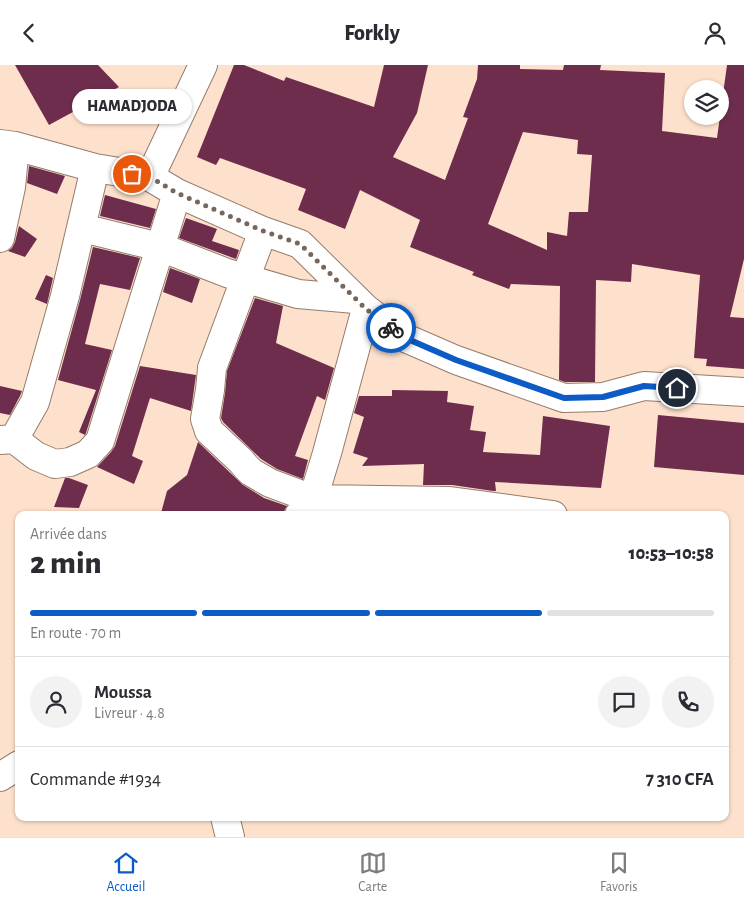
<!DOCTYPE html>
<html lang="fr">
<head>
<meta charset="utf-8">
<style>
	:root { --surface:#fff; --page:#f2f2f3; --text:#2b2b33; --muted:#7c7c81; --line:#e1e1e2; --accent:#0d5cc6 }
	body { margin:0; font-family:"Alegreya Sans",sans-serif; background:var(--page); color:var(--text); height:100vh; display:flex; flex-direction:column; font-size:19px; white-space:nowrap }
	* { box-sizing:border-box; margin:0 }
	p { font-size:16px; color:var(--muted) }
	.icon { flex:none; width:28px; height:28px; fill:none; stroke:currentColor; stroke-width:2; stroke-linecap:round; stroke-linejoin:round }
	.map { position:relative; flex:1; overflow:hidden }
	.sheet { position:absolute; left:15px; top:446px; width:714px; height:310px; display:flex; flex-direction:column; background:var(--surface); border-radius:10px; box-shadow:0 1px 4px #0004 }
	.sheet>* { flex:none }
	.controls { position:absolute; left:684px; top:15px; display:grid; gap:10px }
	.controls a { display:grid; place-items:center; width:45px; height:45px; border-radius:50%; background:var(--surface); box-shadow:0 1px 4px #0004; font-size:25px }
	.pin { position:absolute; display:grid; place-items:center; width:42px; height:42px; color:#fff; margin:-21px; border:2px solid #fff; border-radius:50%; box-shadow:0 1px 5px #0007 }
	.courier { position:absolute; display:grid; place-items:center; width:50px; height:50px; margin:-25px; border:4px solid #0d5cc6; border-radius:50%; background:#fff; color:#222; box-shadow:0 1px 6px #0007 }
	.bubble { position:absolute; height:35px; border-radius:18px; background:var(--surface); box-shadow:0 1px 4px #0004; font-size:16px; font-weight:800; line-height:35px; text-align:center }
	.summary em { font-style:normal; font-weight:800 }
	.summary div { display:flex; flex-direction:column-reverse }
	.summary { display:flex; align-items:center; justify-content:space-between; height:85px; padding:0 15px }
	h1 { font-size:32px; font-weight:800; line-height:38px }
	.bar { display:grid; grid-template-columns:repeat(4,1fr); gap:8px 5px; align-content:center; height:60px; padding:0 15px }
	.bar i { height:6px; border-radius:4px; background:var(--line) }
	.bar .on { background:var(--accent) }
	.bar p { grid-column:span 4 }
	.line { display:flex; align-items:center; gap:12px; padding:0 15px; border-top:1px solid var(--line) }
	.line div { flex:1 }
	.round { display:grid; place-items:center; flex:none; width:52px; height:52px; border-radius:26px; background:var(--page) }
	header { display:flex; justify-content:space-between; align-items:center; height:65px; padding:0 15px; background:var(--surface); font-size:22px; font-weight:800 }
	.tabs { display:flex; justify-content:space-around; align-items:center; height:70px; border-top:1px solid var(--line); background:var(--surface); font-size:14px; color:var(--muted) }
	.tabs a { display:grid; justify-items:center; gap:2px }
	.tabs .on { color:var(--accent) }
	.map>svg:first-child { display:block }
	.building { fill:#6f2d4d; fill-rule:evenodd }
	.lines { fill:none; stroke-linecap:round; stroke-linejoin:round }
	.minor-casing { stroke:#957c6a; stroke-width:30 }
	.minor { stroke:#fff; stroke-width:28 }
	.done { stroke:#77665b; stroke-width:5; stroke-dasharray:0 9 }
	.route { stroke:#0d5cc6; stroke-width:6 }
</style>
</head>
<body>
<header><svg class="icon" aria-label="back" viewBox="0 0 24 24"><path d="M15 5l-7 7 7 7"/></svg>Forkly<svg class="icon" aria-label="person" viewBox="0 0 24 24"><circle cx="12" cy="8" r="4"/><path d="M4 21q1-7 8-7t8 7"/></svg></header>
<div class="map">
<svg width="744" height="772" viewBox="0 0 744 772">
	<rect width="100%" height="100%" fill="#fde1cd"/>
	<!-- building -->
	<path class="building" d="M15 0H98L119 22 49 60Z
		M234 0H244L284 16 286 12 374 42 384 0H428L417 48 393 92 445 115 468 53 463 52 477 14 478 0H520V4L563 5 564 0H601L600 5 665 8 662 66 717 73 727 0H744V194L730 252 744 253V304L706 301 707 294 694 293 700 210 632 199 631 217 596 215 595 317H565L559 315 560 221 511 219 509 224 472 210 474 207 410 182 420 155 360 125 345 164 298 145 306 124 220 93 216 100 197 92ZM523 67 578 75 577 89 592 90 588 147H569L567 171 547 167V185L488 159Z
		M29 101 65 111 57 129 27 118Z
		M105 130 156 144 150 163 100 151Z
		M186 153 217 164 212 176 239 185 236 194 179 173Z
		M19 161 37 174 25 192 8 186 12 183 15 177Z
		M93 182 140 193 130 225 100 219 85 279 112 285 86 368 85 370 79 367 96 325 58 315 80 235Z
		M170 203 200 214 192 238 163 227Z
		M46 210 53 213 47 239 35 234Z
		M255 233 283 241 276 278 334 303 325 335 317 331 295 391 308 395 303 414 277 404 261 394 223 357 221 353 225 328 227 306Z
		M140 301 196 310 191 346 150 333 132 391 143 396 134 419 97 402 111 387 115 381Z
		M0 321 22 326 20 331 10 350 0 348Z
		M392 325 448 326 447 337 474 341 470 365 486 367 483 387 540 390 543 351 610 361 601 423 495 417 496 426H493L452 420H423L424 399 362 401 368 393 353 388 364 352 354 348 359 331H392Z
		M658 350 744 358V410L654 402Z
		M198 377 243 420 264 433 287 441 284 446V450H189L161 448 167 426 187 410Z
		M65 413H69L88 420 79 443 54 442Z"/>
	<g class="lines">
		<!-- minor casing -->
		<g class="minor-casing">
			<path id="minor" d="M0 79 15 81 95 103 150 112 177 128 263 166 300 179 366 244 403 272 456 295 564 333 603 332 644 321 744 327
				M150 112 203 0
				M82 163 160 182 227 208 298 229 355 234
				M263 166 212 303 210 325 205 354 209 366 241 396 246 402 251 407 270 418 313 434 450 436 553 450
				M0 173 11 122 15 81
				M14 374 35 337 65 231 95 103
				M0 375 14 374 36 391 55 399 70 397 88 389 100 376 177 128
				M299 450 313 434 327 388 366 244
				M0 712 19 700
				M225 752 230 772"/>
		</g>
		<!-- minor -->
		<use href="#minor" class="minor"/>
	</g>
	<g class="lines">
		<!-- done -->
		<path class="done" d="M132 109 150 112 177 128 263 166 300 179 366 244 391 263"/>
		<!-- route -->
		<path class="route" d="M391 263 403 272 456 295 564 333 603 332 644 321 677 323"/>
	</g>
</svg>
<div class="controls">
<a><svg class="icon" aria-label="layers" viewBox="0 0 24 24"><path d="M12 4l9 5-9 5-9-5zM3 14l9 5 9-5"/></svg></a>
</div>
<div class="pin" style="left:132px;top:109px;background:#ea580c"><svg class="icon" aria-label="bag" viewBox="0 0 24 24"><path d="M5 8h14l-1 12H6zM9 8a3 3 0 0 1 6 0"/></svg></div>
<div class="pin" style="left:677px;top:323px;background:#1f2937"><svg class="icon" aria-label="home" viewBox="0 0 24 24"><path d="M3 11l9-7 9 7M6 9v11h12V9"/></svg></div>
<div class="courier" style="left:391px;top:263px"><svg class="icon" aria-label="bike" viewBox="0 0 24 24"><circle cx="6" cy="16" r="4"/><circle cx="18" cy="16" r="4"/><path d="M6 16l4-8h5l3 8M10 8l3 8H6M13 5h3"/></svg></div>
<div class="bubble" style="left:72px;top:24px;width:120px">HAMADJODA</div>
<section class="sheet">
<div class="summary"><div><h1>2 min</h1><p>Arrivée dans</p></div><em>10:53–10:58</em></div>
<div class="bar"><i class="on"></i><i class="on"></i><i class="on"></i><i></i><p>En route · 70 m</p></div>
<div class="line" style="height:90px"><a class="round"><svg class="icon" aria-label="person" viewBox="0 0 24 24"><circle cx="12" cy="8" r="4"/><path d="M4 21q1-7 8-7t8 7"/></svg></a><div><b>Moussa</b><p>Livreur · 4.8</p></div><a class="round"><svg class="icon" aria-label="chat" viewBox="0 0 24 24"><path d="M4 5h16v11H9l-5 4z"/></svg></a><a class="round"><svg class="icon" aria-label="phone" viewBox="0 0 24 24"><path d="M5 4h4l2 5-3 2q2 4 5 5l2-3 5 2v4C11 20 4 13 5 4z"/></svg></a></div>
<div class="line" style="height:65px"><div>Commande #1934</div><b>7 310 CFA</b></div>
</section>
</div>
<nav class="tabs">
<a class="on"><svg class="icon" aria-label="home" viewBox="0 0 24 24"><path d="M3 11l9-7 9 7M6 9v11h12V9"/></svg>Accueil</a>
<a><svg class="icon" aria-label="map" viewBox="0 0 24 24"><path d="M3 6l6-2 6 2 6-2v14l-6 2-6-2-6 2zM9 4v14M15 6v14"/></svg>Carte</a>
<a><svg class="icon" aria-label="saved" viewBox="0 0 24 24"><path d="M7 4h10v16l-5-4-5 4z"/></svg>Favoris</a>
</nav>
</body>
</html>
